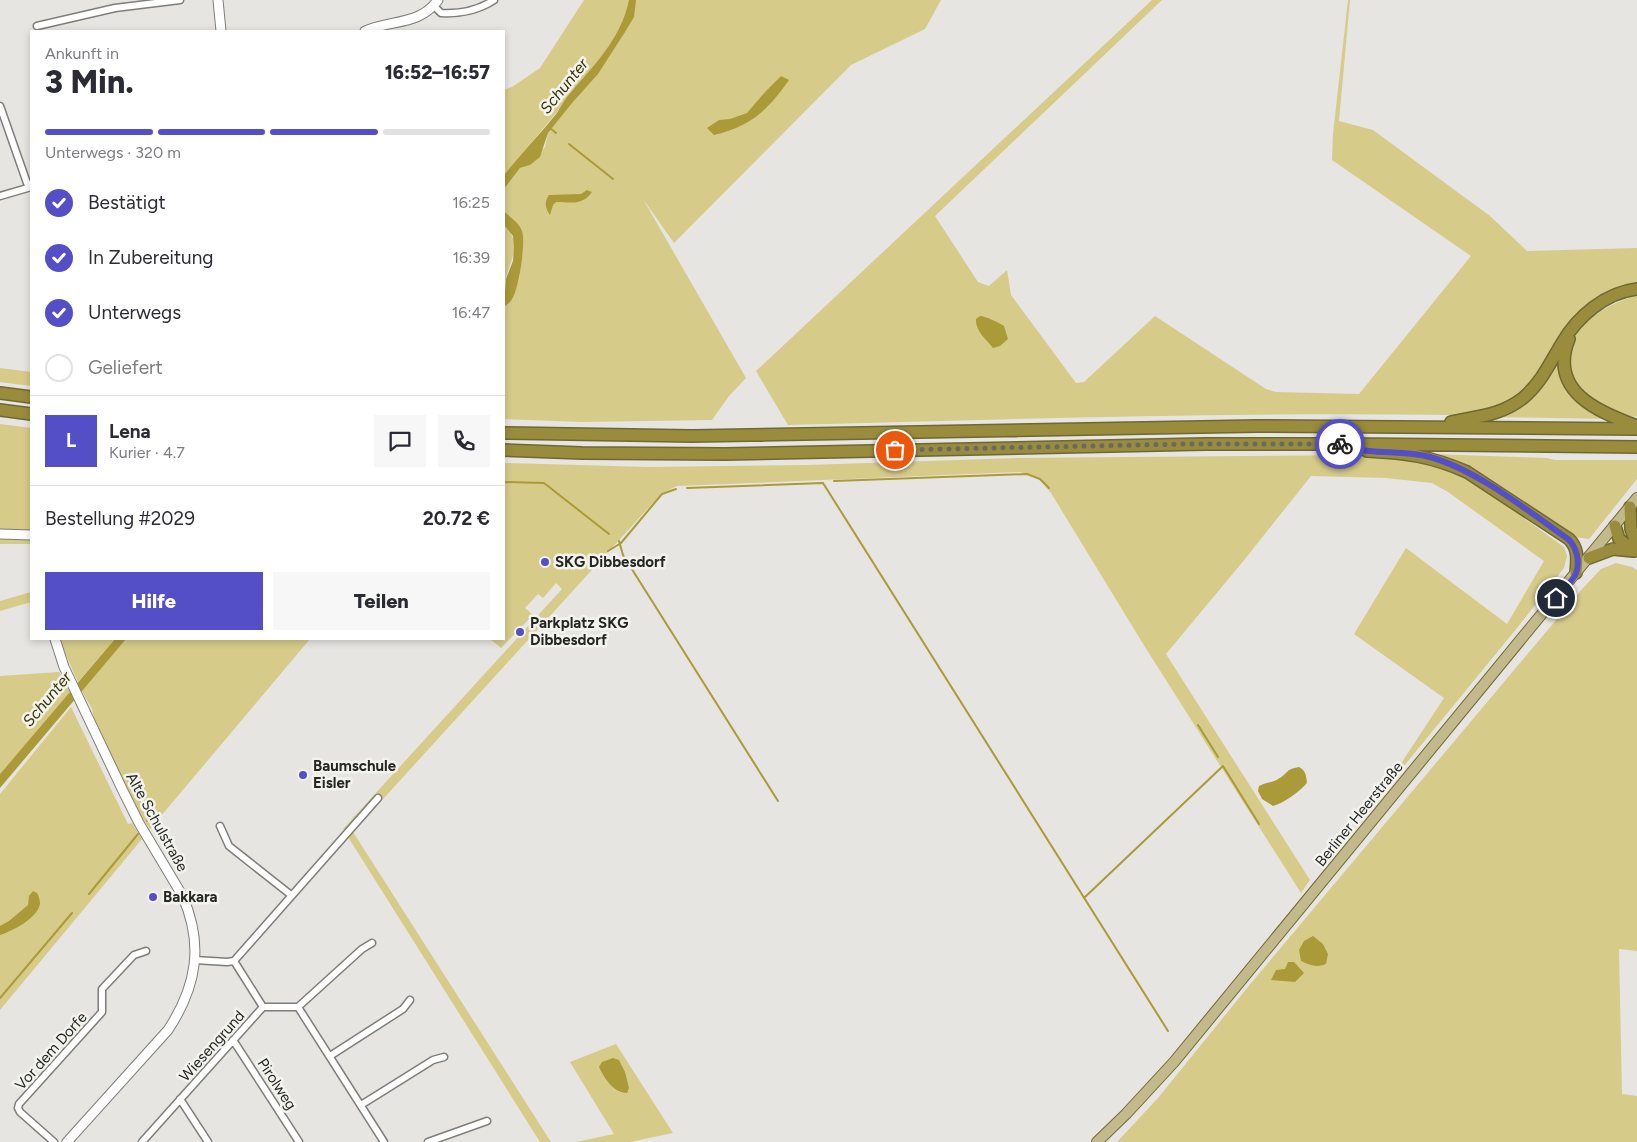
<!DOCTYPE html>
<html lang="de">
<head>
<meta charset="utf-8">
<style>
	:root { --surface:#fff; --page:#f7f7f7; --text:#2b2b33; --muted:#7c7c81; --line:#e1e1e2; --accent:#544fc6 }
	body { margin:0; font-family:Figtree,sans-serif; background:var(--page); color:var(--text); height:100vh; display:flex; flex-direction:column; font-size:19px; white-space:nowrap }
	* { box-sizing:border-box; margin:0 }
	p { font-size:16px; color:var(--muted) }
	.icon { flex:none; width:28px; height:28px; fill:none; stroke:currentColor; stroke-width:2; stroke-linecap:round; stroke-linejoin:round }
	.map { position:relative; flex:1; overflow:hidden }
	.sheet { position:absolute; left:30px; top:30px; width:475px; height:610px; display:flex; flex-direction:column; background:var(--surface); border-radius:0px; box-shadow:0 2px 8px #0003 }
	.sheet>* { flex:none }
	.pin { position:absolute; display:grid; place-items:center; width:42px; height:42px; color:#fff; margin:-21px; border:2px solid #fff; border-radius:50%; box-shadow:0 1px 5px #0007 }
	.courier { position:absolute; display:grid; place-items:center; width:50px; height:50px; margin:-25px; border:4px solid #544fc6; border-radius:50%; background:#fff; color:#222; box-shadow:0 1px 6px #0007 }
	.headline em { font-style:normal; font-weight:800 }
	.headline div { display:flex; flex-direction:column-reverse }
	.headline { display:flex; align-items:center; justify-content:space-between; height:85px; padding:0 15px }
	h1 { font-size:32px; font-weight:800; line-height:38px }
	.bar { display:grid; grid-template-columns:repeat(4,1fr); gap:8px 5px; align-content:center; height:60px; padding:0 15px }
	.bar i { height:6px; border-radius:4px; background:var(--line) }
	.bar .current { background:var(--accent) }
	.bar p { grid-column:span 4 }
	.line { display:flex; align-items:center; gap:12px; padding:0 15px; border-top:1px solid var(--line) }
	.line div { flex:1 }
	.round { display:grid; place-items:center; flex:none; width:52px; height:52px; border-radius:0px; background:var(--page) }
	ol { padding:0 15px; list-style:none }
	li { display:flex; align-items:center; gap:15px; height:55px }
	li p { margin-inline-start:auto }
	li .icon { padding:5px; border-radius:50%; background:var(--accent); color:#fff; stroke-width:4 }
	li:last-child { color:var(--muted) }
	li i { width:28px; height:28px; border:2px solid var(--line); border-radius:50% }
	.button { display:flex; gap:10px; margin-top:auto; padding:10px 15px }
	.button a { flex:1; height:58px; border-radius:0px; background:var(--accent); color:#fff; font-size:20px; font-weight:800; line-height:58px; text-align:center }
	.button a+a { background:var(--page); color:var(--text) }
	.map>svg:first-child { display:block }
	.green { fill:#d6cb89 }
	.water { fill:#ab9a38 }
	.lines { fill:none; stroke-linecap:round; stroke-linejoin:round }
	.stream { stroke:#ab9a38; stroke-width:2 }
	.street-casing { stroke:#7d7d79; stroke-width:9 }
	.secondary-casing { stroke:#7d7d79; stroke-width:11 }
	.primary-casing { stroke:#706833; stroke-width:12 }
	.highway-casing { stroke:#706833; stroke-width:14 }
	.street { stroke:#fff; stroke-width:6 }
	.secondary { stroke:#fff; stroke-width:9 }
	.primary { stroke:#c2ba8a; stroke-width:10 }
	.highway { stroke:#998c3c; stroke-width:11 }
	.done { stroke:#696866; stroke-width:5; stroke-dasharray:0 9 }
	.route { stroke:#544fc6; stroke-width:6 }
	.poi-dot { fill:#544fc6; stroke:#f3f3ee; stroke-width:2 }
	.labels { text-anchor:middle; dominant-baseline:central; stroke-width:5; stroke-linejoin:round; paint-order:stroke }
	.poi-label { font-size:15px; font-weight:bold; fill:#252523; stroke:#f3f3ee; text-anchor:start }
	.street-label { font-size:15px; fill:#252523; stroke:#f3f3ee }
	.water-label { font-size:16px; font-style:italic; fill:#393207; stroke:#f3f3ee }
</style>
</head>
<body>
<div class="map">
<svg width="1637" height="1142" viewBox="0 0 1637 1142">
	<rect width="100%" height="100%" fill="#e6e5e1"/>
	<!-- green -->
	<path class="green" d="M584 0H941L925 29 851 65 674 243 643 199 746 378 729 396 712 420 582 422 504 419V307L512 299 519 280 523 250 504 211V189L520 168 530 165 545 147 548 133 571 103 566 99 557 112 504 175V90L512 87 540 68Z
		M1152 0H1162L935 216 978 282 989 286 1007 270 1011 295 1076 383 1084 382 1155 316 1266 389 1276 392 1359 394 1471 256 1332 160 1333 134 1348 0H1350L1339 121 1373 130 1490 216 1527 251 1637 248V286L1590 305 1540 374 1508 401 1500 405 1484 410 1454 415C1232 412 1010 419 788 425L756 371Z
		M504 225C523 244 511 257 506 278 505 283 506 290 506 295L504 296Z
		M1637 296V417C1617 414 1596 407 1582 391 1544 346 1594 306 1637 296Z
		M1561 354V369L1608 419 1496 417C1532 406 1544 386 1561 354Z
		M0 368 31 372V386L0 382Z
		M0 424 31 428V544H0Z
		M1430 454 1547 458 1555 460H1637V479L1589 539 1575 537 1494 483 1469 469Z
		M1363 455 1408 458 1441 465 1464 475 1564 547 1567 556 1564 568 1517 628 1381 794 1444 698 1354 634 1406 548 1507 624 1544 561 1448 492 1432 483 1386 478 1311 476 1245 559 1166 654 1310 880 1301 893 1145 647 1051 493 1038 478 1020 472 677 486 662 493 353 832 551 1142H540L343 829 562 589 556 583 543 598 538 594 525 608 533 615 501 648 490 639H504V463L649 467 808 465 1017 458Z
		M1616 563 1632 567 1637 570V951L1619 949 1622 1094 1637 1096V1142H1117L1158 1098 1252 982 1583 588 1601 569Z
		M31 592V602L0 611V601Z
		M61 639H115L78 682 62 646Z
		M126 639H310L150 829 136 808 95 723 92 709 81 690Z
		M59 672 70 692 0 774V676Z
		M71 707 128 824 132 823 142 839 0 1010V794Z
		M616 1044 673 1133 630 1142H576L614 1134 570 1062Z"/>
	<!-- water -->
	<path class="water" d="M629 0H636L634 17 625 32 598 74 572 103 548 133 540 157 530 165 520 168 504 189V175C521 154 540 134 557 113 560 108 563 102 567 97 592 67 621 40 629 0Z
		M781 76 789 80C768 110 751 126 714 135L707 128 719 120 730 119 747 113 766 91Z
		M587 190 592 192C582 206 571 202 556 202L553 205 550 215C545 208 544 202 549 195L581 194Z
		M504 211C509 217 519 222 522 231 526 243 519 289 512 299 511 302 506 305 504 307L506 279 513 261 514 247 513 236 504 225Z
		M980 316C985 316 1000 323 1004 326L1008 339 1000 346 993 348C986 339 975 331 976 319Z
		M115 639H126L0 788V774Z
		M1299 767C1306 771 1306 775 1307 783 1299 792 1284 803 1273 806L1262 799 1258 791 1259 786C1266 782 1272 783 1278 779 1288 774 1285 769 1299 767Z
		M33 891 37 893C39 896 40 901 40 904 37 919 12 931 0 935V926L9 921 28 905 29 896Z
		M1313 936 1323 944 1328 954 1326 964C1316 968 1310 965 1301 961L1299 950 1304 941Z
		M1288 962H1294L1304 973 1295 982 1271 980 1276 970 1285 969Z
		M613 1058 619 1060 625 1072 629 1088 627 1093C614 1093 604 1078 599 1067L602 1062Z"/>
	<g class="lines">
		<!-- stream -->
		<path class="stream" d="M550 128 556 133
			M569 144 613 179
			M834 481 1027 474 1040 479 1049 488
			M504 482 544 483 609 534
			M687 488 823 483 1168 1031
			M619 541 623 555 778 801
			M608 551 621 543 662 494 676 489
			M1198 725 1218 757
			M147 821 151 816
			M89 894 138 834
			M1084 898 1223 766 1259 824
			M0 998 72 913"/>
		<!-- street casing -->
		<g class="street-casing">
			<path id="street" d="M434 6 441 13C459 14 479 10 494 0
				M37 26 115 8 180 0
				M0 106 27 183 31 185
				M0 196 31 187
				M220 826 229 846 291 895
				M195 960 227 962 234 961 378 798
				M263 1007H298L362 949 372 943
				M298 1007 384 1142
				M233 1040 299 1142
				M330 1056 403 1009 410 1000
				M180 1099 208 1142
				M361 1105 433 1060 444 1057
				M54 1142 20 1112 18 1108 19 1104 102 1012V989L134 955 146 951
				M142 1142 263 1007 234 961
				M428 1142 487 1121"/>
		</g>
		<!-- secondary casing -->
		<g class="secondary-casing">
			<path id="secondary" d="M218 0 221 31
				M365 31C392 19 419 26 438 0
				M0 534 31 535
				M55 639 64 667 123 791 139 823 182 895C204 944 197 986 168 1030L67 1142"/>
		</g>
		<!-- primary casing -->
		<g class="primary-casing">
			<path id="primary" d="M1097 1142 1126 1114 1174 1062 1637 498"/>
		</g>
		<!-- highway casing -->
		<g class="highway-casing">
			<path id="highway" d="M1569 339C1548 391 1598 412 1637 426
				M0 393 31 397
				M0 410 31 414
				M1451 422C1478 416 1500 416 1523 398 1541 383 1550 363 1562 343 1578 316 1605 293 1637 289
				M504 433 692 436 1258 426 1637 429
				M504 450 582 453 725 454 1205 444H1349L1637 447
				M1367 451C1406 453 1431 456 1467 472L1569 539C1579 549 1577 560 1576 573
				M1630 507 1631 529 1637 545
				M1615 526 1619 539 1634 551
				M1589 558 1613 549 1633 551"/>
		</g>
		<!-- street -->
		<use href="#street" class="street"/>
		<!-- secondary -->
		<use href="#secondary" class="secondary"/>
		<!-- primary -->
		<use href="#primary" class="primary"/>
		<!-- highway -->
		<use href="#highway" class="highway"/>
	</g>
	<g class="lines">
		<!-- done -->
		<path class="done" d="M895 450 1186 444H1340"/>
		<!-- route -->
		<path class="route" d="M1340 444C1353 444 1358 451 1369 451 1390 453 1410 452 1430 457 1477 470 1528 511 1568 539 1577 547 1580 562 1576 573 1574 580 1561 592 1556 598"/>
	</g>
	<!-- markers -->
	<g class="poi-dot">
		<circle cx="545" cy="562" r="5"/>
		<circle cx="520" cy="632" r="5"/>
		<circle cx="303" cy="775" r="5"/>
		<circle cx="153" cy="897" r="5"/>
	</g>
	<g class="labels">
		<!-- poi labels -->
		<g class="poi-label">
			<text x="555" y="562">SKG Dibbesdorf</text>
			<text x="530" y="623">Parkplatz SKG<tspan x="530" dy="17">Dibbesdorf</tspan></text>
			<text x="313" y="766">Baumschule<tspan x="313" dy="17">Eisler</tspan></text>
			<text x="163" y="897">Bakkara</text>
		</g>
		<!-- street labels -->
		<g class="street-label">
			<text transform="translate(1359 814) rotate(-51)">Berliner Heerstraße</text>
			<text transform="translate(157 822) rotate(61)">Alte Schulstraße</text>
			<text transform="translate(212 1046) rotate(-48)">Wiesengrund</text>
			<text transform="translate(51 1051) rotate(-48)">Vor dem Dorfe</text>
			<text transform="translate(277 1084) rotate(57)">Pirolweg</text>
		</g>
		<!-- water labels -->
		<g class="water-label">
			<text transform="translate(564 86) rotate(-51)">Schunter</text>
			<text transform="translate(47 699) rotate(-50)">Schunter</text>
		</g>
	</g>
</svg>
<div class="pin" style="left:895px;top:450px;background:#ea580c"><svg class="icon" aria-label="bag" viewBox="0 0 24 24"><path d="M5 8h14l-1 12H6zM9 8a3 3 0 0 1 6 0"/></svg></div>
<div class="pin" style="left:1556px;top:598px;background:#1f2937"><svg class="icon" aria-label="home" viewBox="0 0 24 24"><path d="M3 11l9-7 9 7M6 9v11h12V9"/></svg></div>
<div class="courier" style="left:1340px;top:444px"><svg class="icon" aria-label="bike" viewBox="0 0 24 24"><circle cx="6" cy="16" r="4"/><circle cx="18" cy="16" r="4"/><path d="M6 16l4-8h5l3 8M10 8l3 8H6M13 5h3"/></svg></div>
<section class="sheet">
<div class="headline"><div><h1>3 Min.</h1><p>Ankunft in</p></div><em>16:52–16:57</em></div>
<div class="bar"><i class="current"></i><i class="current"></i><i class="current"></i><i></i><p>Unterwegs · 320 m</p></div>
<ol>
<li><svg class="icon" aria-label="check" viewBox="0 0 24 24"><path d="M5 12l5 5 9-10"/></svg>Bestätigt<p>16:25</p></li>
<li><svg class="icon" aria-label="check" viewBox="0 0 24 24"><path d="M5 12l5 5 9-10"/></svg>In Zubereitung<p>16:39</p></li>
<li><svg class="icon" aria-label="check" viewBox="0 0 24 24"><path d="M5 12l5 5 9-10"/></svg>Unterwegs<p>16:47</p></li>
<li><i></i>Geliefert</li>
</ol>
<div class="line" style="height:90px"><b class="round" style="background:var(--accent);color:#fff">L</b><div><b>Lena</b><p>Kurier · 4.7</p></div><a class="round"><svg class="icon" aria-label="chat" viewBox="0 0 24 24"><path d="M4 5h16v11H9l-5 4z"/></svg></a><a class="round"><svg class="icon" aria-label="phone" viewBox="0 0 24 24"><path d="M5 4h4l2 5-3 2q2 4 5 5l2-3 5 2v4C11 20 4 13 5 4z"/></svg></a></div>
<div class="line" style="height:65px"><div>Bestellung #2029</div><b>20.72 €</b></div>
<div class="button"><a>Hilfe</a><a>Teilen</a></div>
</section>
</div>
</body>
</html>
